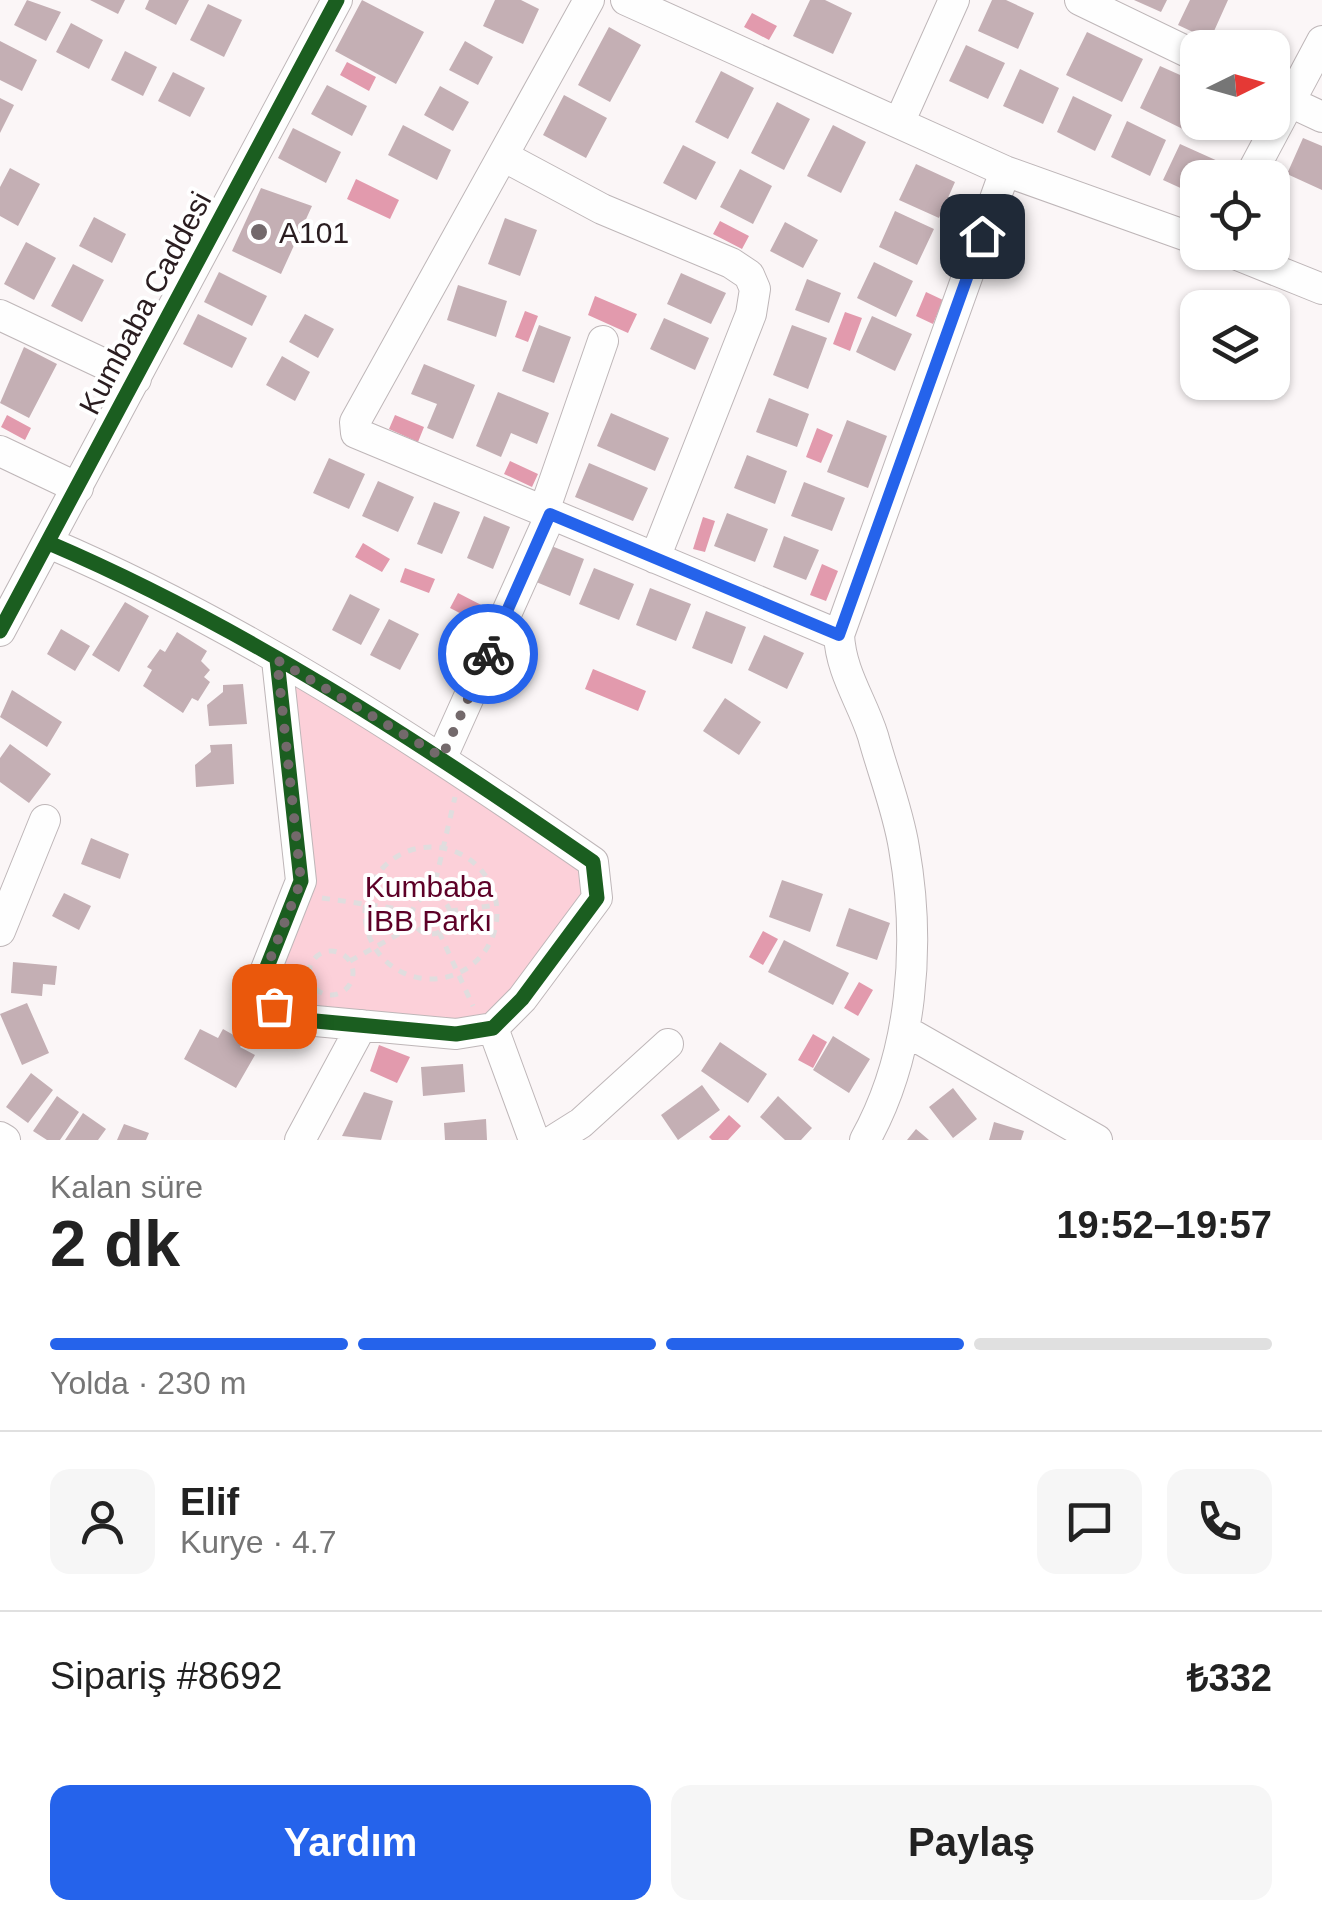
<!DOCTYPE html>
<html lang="tr">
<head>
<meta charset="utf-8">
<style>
	:root { --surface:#fff; --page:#f6f6f6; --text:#222; --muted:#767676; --line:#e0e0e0; --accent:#2563eb }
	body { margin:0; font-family:Helvetica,sans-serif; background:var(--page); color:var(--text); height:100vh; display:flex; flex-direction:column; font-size:38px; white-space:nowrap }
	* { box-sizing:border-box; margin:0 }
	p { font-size:32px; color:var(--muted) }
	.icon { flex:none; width:55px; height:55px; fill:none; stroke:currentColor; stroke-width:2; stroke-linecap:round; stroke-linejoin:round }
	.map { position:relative; height:1140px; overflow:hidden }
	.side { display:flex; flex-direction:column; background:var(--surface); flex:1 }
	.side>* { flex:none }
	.needle { width:65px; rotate:85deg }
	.tools { position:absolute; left:1180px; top:30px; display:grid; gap:20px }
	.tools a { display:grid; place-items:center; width:110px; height:110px; border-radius:20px; background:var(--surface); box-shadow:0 2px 8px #0004; font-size:50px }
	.pin { position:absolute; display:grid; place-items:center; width:85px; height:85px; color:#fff; margin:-42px; border-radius:20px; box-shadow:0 5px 15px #0006 }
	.courier { position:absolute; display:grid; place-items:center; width:100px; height:100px; margin:-50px; border:8px solid #2563eb; border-radius:50%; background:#fff; color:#222; box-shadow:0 2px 12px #0007 }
	.summary em { font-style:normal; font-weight:700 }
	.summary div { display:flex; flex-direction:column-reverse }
	.summary { display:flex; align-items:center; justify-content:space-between; height:170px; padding:0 50px }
	h1 { font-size:65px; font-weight:700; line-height:75px }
	.bar { display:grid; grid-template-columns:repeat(4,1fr); gap:15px 10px; align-content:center; height:120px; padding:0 50px }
	.bar i { height:12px; border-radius:8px; background:var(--line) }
	.bar .selected { background:var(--accent) }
	.bar p { grid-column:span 4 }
	.line { display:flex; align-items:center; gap:25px; padding:0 50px; border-top:2px solid var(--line) }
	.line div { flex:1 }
	.round { display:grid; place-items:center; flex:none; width:105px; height:105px; border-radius:20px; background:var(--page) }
	.button { display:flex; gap:20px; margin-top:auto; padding:20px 50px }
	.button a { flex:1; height:115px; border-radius:20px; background:var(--accent); color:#fff; font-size:40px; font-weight:700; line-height:115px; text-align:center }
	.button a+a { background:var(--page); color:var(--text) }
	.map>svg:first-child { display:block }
	.green { fill:#fcd0d9 }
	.water { fill:#e29aad }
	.building { fill:#c4afb4 }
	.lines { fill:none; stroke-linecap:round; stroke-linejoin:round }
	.minor-casing { stroke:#beb6b8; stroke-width:32 }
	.path { stroke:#e0ddde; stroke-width:5; stroke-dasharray:8 8; stroke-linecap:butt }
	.minor { stroke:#fefefe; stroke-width:30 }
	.cycleway-casing { stroke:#fff; stroke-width:21 }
	.cycleway { stroke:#1b5e20; stroke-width:15 }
	.done { stroke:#73696b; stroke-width:10; stroke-dasharray:0 18 }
	.route { stroke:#2563eb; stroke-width:12 }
	.poi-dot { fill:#73696b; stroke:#fff; stroke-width:4 }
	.labels { text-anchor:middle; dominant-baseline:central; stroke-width:8; stroke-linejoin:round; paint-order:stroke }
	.poi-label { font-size:30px; fill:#2a1d20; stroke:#fff; text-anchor:start }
	.street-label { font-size:30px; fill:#2a1d20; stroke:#fff }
	.park-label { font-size:30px; fill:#5d0027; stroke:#fff }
</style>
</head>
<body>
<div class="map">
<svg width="1322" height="1140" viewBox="0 0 1322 1140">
	<rect width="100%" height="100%" fill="#fbf6f7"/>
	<!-- green -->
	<path class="green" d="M277 660 599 882 493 1028 294 1019 265 972 301 881Z"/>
	<!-- water -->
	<path class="water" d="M752 13 777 26 769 40 744 27Z
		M347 62 376 77 369 91 340 75Z
		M356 179 399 200 390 219 347 199Z
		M720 221 749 236 742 249 713 234Z
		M926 292 943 300 933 324 916 316Z
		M595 296 637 314 628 333 588 315Z
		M525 311 538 316 528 342 515 337Z
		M845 312 862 318 850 351 833 344Z
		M7 415 31 428 25 440 1 427Z
		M395 415 424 427 418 442 389 429Z
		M817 428 833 435 821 463 806 457Z
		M510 461 538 474 532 487 504 474Z
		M703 517 715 521 705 552 693 549Z
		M363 543 390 559 382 572 355 557Z
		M822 564 838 571 826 601 810 595Z
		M405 568 435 579 429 593 400 582Z
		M458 593 489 609 481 624 450 608Z
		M593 669 646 691 638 711 585 689Z
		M763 931 778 939 763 965 749 957Z
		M859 982 873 990 858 1016 844 1008Z
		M813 1034 827 1042 813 1068 798 1060Z
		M379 1045 410 1057 397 1083 370 1071Z
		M729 1115 741 1126 728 1140H712L709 1137Z"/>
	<!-- building -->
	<path class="building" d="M27 0 61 12 46 41 14 25Z
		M90 0H125L118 14Z
		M149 0H189L176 25 145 9Z
		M362 0 424 32 396 84 335 51Z
		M495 0H521L539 9 523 44 483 26Z
		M810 0H825L852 13 833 54 793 36Z
		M992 0H1006L1034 13 1018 49 978 31Z
		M1134 0H1167L1161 12Z
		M1190 0H1228L1210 40 1178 25Z
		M208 4 242 20 224 57 190 40Z
		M71 23 103 40 89 69 56 52Z
		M609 27 641 45 610 102 578 85Z
		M1087 32 1143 59 1122 102 1066 75Z
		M0 41 37 60 22 91 0 80Z
		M465 41 493 57 478 85 449 70Z
		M966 45 1005 63 988 99 949 81Z
		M125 51 157 67 143 96 111 80Z
		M1160 66 1198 83V122H1201L1195 135 1140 108Z
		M1020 69 1059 88 1043 124 1003 106Z
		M721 71 754 88 728 139 695 122Z
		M173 72 205 88 190 117 158 101Z
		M327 85 367 106 352 136 311 114Z
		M440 86 469 102 453 131 424 115Z
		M564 95 607 118 586 158 543 135Z
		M1073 96 1112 115 1095 151 1057 132Z
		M0 98 14 105 0 133Z
		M777 102 810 119 784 170 751 153Z
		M1127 121 1166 140 1150 176 1111 157Z
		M403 125 451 150 437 180 388 155Z
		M833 125 866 142 841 193 807 176Z
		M293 128 341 152 326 183 278 158Z
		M1303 138 1322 146V190L1287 174Z
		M1180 144 1220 162 1213 178H1198V196L1163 180Z
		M683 145 716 162 696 200 663 183Z
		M916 164 955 182 939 218 899 200Z
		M10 168 40 184 18 226 0 216V187Z
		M740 169 772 186 753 224 720 207Z
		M261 188 312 206 281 274 232 251Z
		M895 211 934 229 917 265 879 247Z
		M94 217 126 234 112 263 79 246Z
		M505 218 537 230 520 276 488 264Z
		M785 222 818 240 803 268 770 251Z
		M26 242 56 258 34 300 4 284Z
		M874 262 913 281 896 317 857 298Z
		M73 264 104 280 82 322 51 306Z
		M219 272 267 296 252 326 204 302Z
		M681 273 726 293 711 324 667 304Z
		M807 279 841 293 829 323 795 310Z
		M458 285 507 301 496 337 447 320Z
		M198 314 247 338 232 368 183 344Z
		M305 314 334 329 318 358 289 342Z
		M872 316 912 334 895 371 856 352Z
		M664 318 709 338 695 370 650 349Z
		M539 325 571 337 554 383 522 371Z
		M792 325 827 338 808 389 773 375Z
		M24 347 57 364 29 418 0 403Z
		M282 356 310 372 295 401 266 385Z
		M424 364 475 385 453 439 427 428 437 404 411 394Z
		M498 392 549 413 537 444 511 433 501 457 476 446Z
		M769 398 809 414 797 447 756 432Z
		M611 413 669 438 655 471 597 446Z
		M847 420 887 436 868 488 827 472Z
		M747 455 787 471 775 504 734 488Z
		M329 458 365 474 349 509 313 493Z
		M589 463 648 488 633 521 575 497Z
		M378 481 414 497 398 532 362 516Z
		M804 482 845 498 832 531 791 516Z
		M434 502 460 512 442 554 417 544Z
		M727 513 768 529 755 562 714 546Z
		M484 516 510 527 493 569 467 558Z
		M784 536 819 550 806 580 773 567Z
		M544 543 584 559 570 596 529 579Z
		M594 568 634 584 619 620 579 604Z
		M650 588 691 604 676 641 636 625Z
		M350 594 380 609 361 645 332 630Z
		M125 602 149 616 119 672 92 655Z
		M706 611 746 627 732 664 692 648Z
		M389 619 419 634 400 670 370 655Z
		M61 629 90 646 75 671 47 654Z
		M177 632 207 651 201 661 210 670 204 677 210 682 198 701 192 698 183 713 143 686 152 670 147 667 160 649 165 652Z
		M764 635 804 653 787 689 748 670Z
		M243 684 247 724 209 726 207 705 223 692V685Z
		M12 690 62 722 47 747 0 717Z
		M725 698 761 722 739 755 703 731Z
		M10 744 51 774 29 803 0 782V758Z
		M232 744 234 784 196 787 195 765 211 752 210 745Z
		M91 838 129 854 120 879 81 864Z
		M782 880 823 894 810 932 769 917Z
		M64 893 91 906 79 930 52 916Z
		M849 908 890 923 877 960 836 946Z
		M784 940 849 973 833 1005 768 972Z
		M13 962 57 966 55 985 43 984 42 996 11 993Z
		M27 1003 49 1053 22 1065 0 1014Z
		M200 1029 218 1038 223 1029 244 1041 240 1047 255 1055 236 1088 184 1059Z
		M833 1036 870 1059 849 1093 813 1070Z
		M720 1042 767 1074 748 1103 701 1071Z
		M463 1064 465 1092 423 1096 421 1067Z
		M31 1073 53 1090 28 1123 6 1107Z
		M702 1085 720 1110 678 1140 661 1115Z
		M953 1088 977 1119 953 1138 929 1107Z
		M364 1092 393 1101 381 1140 342 1136Z
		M57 1096 79 1112 60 1140H47L33 1131Z
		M778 1096 812 1128 801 1140H785L760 1117Z
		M83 1113 106 1129 98 1140H65Z
		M486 1119 487 1140H445L444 1123Z
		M994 1122 1024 1131 1021 1140H989Z
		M124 1124 149 1133 146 1140H117Z
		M916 1129 929 1140H907Z"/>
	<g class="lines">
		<!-- minor casing -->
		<g class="minor-casing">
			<path id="minor" d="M626 0 1005 171 1198 240
				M1080 0 1198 57
				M1275 95 1322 117
				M899 123 954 0
				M503 156 602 209 731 263 749 275 755 289 751 314 655 558
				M1249 178 1322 41
				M1230 252 1322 289
				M0 315 136 379
				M0 451 78 488
				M544 511 603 341
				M551 514 839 635
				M49 543C243 626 420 742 593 862L597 898 522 999 493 1028 456 1034 294 1019 265 994V972L301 881 277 660
				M0 631 337 0
				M442 757 551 514 356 433 355 422 589 0
				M0 931 45 820
				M493 1028 534 1140
				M904 1030 1097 1140
				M0 1137 5 1140
				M300 1140 362 1025
				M554 1140 581 1123 668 1044
				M865 1140C913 1054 921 944 904 848 898 810 883 773 873 736 862 701 841 673 839 635L1005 171"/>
		</g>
		<!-- path -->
		<path class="path" d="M365 913a66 66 0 1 1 132 0a66 66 0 1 1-132 0Z
			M432 896 455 797
			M412 915a19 19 0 1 1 38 0a19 19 0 1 1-38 0Z
			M322 898 413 911
			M450 911 497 905
			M439 932 473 1006
			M309 973a22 22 0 1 1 44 0a22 22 0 1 1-44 0Z
			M350 961 415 925"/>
		<!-- minor -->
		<use href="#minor" class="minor"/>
		<!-- cycleway casing -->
		<g class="cycleway-casing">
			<path id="cycleway" d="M49 543C243 626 420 742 593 862L597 898 522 999 493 1028 456 1034 294 1019 265 994V972L301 881 277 660
				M0 631 337 0"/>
		</g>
		<!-- cycleway -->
		<use href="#cycleway" class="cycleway"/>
	</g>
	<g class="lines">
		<!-- done -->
		<path class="done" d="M274 1006 265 994V972L301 881 277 660 442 757 488 654"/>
		<!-- route -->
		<path class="route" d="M488 654 550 514 839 635 982 236"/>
	</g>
	<!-- markers -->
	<circle class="poi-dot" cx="259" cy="232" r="10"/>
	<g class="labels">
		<!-- poi labels -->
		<g class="poi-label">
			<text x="279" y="232">A101</text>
		</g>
		<!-- street labels -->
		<g class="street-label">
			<text transform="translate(145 303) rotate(-62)">Kumbaba Caddesi</text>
		</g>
		<!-- park labels -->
		<g class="park-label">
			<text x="429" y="886">Kumbaba<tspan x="429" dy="34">İBB Parkı</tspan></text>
		</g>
	</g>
</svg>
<div class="tools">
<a><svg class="needle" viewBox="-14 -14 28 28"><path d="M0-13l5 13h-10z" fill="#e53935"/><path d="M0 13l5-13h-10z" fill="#767676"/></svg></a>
<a><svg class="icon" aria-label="locate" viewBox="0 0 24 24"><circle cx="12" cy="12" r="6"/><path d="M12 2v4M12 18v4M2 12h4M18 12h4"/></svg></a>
<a><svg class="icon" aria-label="layers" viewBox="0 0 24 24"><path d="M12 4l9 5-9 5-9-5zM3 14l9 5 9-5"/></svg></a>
</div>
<div class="pin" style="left:274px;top:1006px;background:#ea580c"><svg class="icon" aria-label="bag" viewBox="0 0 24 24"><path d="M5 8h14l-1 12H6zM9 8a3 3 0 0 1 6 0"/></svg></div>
<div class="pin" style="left:982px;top:236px;background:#1f2937"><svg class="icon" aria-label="home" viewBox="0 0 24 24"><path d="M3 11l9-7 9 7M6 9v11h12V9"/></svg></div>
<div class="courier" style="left:488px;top:654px"><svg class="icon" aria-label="bike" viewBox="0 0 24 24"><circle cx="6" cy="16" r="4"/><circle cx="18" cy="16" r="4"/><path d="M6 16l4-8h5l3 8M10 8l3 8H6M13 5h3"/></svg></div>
</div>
<section class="side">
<div class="summary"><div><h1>2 dk</h1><p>Kalan süre</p></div><em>19:52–19:57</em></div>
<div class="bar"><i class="selected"></i><i class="selected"></i><i class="selected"></i><i></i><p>Yolda · 230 m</p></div>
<div class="line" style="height:180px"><a class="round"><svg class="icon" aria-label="person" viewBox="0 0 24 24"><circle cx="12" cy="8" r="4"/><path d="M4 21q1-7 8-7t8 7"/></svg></a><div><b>Elif</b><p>Kurye · 4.7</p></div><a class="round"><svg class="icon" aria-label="chat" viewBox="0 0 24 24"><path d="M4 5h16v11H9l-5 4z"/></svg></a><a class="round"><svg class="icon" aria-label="phone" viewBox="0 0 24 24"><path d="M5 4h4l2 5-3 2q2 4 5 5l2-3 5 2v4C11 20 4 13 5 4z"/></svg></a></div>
<div class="line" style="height:130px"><div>Sipariş #8692</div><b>₺332</b></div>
<div class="button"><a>Yardım</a><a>Paylaş</a></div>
</section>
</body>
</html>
